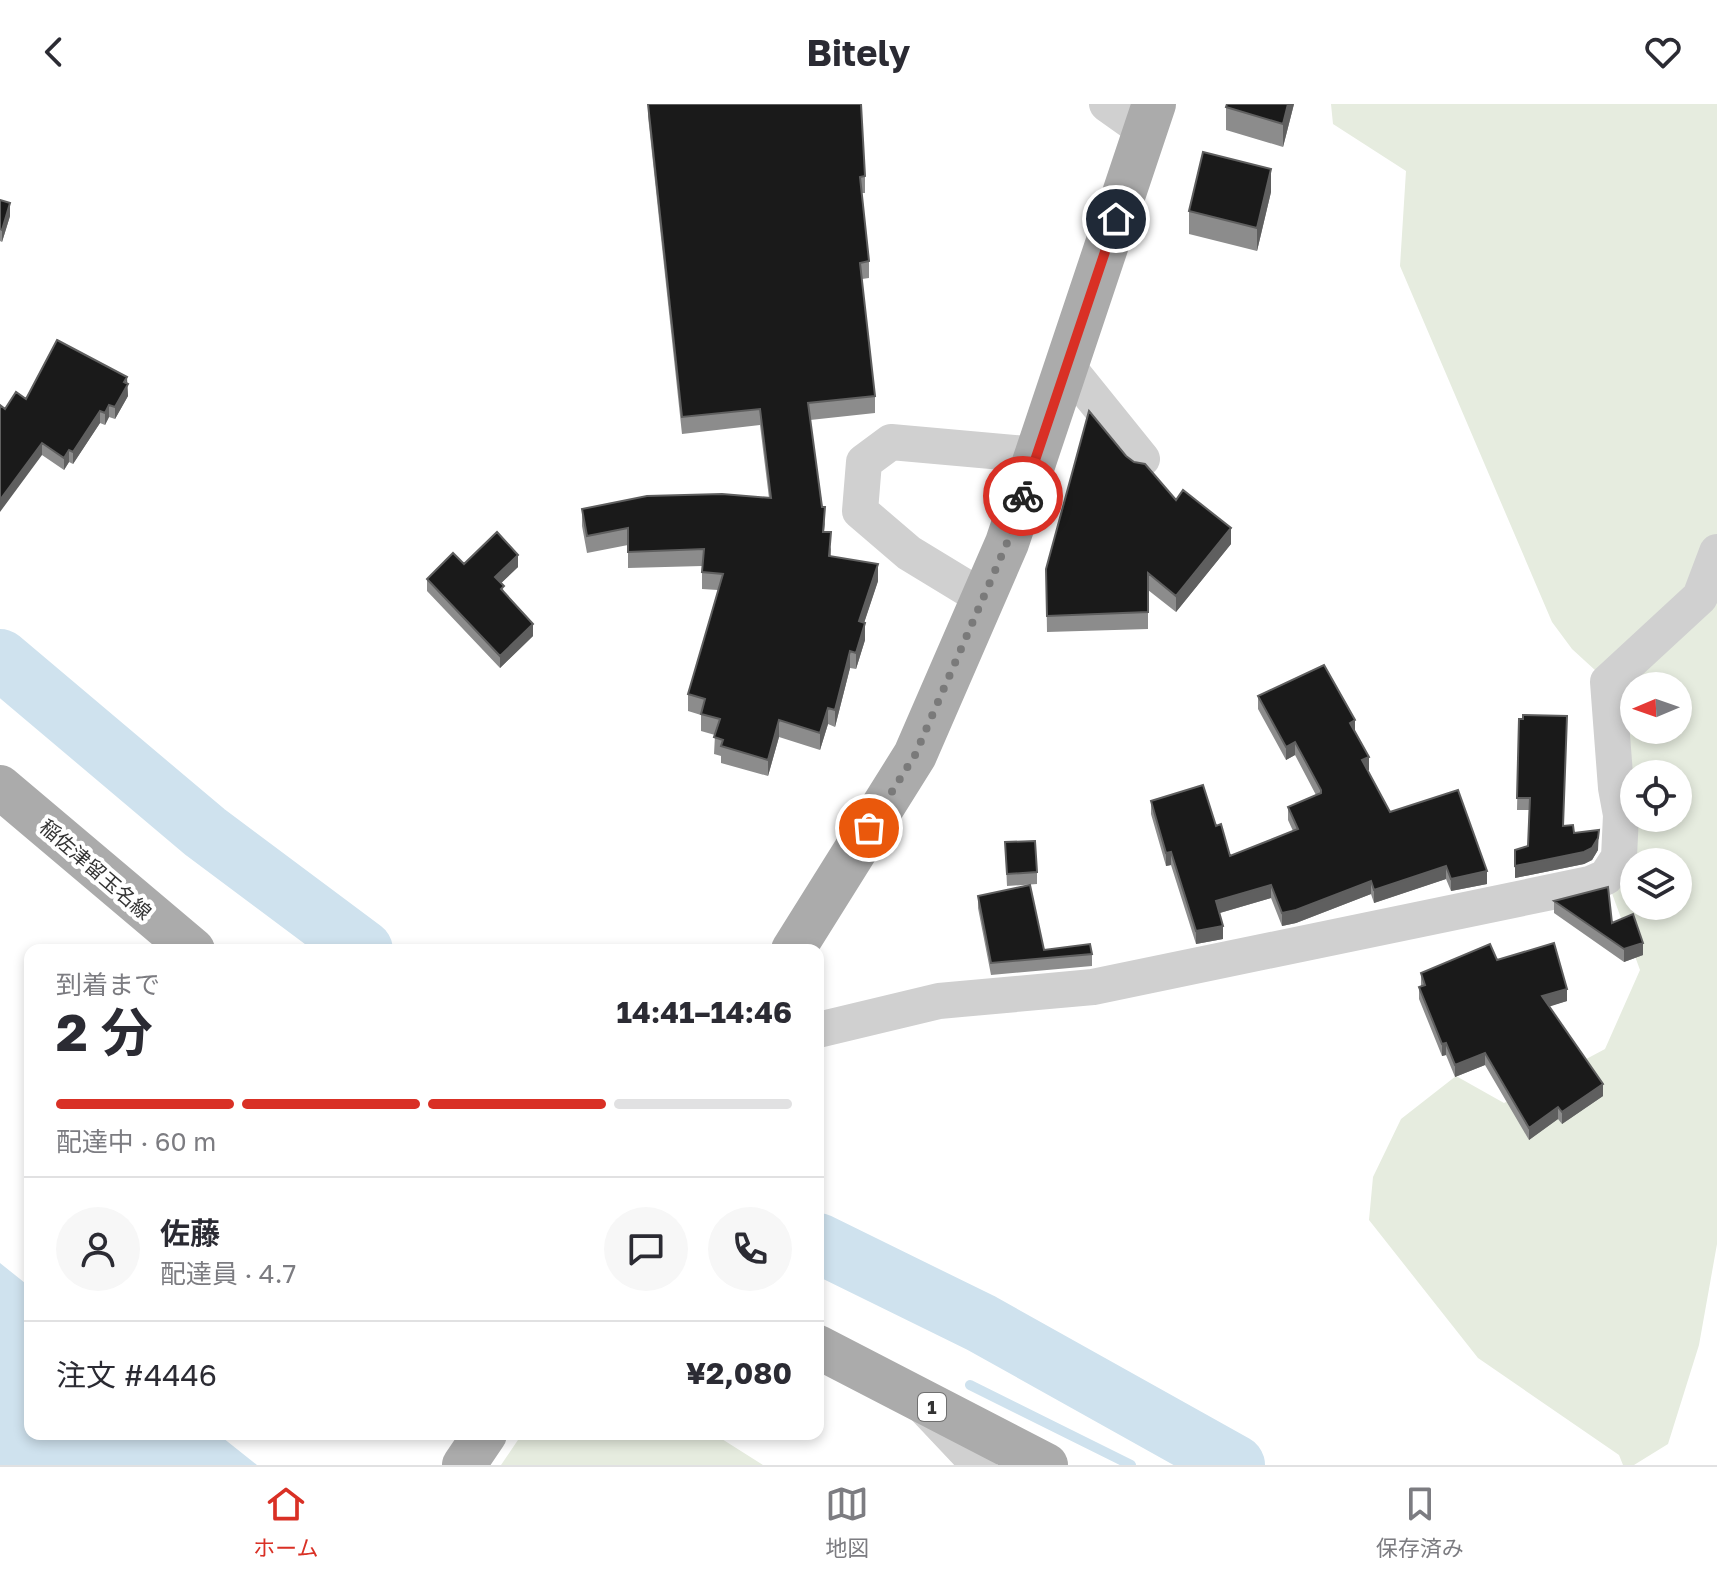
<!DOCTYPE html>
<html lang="ja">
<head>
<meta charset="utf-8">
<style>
	:root { --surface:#fff; --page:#f7f7f7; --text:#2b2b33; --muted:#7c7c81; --line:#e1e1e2; --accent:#d93025 }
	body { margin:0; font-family:"Golos Text","Noto Sans JP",sans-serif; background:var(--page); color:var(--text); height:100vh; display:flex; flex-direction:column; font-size:30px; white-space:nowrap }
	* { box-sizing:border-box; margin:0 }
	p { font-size:26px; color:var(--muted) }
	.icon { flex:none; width:44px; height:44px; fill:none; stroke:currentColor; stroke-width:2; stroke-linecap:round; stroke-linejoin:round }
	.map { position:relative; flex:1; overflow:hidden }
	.details { position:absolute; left:24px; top:840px; width:800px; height:496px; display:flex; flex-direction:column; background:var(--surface); border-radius:16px; box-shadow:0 4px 12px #0003 }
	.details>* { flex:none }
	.needle { width:52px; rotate:268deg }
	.tools { position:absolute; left:1620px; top:568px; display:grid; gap:16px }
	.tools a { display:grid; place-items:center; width:72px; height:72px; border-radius:50%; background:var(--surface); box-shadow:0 4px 12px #0003; font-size:40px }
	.pin { position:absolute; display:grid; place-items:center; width:68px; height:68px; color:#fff; margin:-34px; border:4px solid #fff; border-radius:50%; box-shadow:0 2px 8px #0007 }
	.courier { position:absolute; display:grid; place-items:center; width:80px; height:80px; margin:-40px; border:6px solid #d93025; border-radius:50%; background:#fff; color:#222; box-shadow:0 2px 10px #0007 }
	.summary em { font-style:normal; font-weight:700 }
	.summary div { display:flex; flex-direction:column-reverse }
	.summary { display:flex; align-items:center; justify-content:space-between; height:136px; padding:0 32px }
	h1 { font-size:52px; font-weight:700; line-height:60px }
	.bar { display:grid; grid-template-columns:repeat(4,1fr); gap:12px 8px; align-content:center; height:96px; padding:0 32px }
	.bar i { height:10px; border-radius:6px; background:var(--line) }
	.bar .on { background:var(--accent) }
	.bar p { grid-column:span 4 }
	.line { display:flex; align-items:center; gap:20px; padding:0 32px; border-top:2px solid var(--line) }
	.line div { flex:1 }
	.round { display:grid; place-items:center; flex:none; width:84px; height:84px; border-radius:42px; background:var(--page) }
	header { display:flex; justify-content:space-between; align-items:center; height:104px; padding:0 32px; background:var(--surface); font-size:36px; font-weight:700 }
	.dock { display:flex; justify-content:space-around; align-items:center; height:112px; border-top:2px solid var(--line); background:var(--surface); font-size:22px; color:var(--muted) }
	.dock a { display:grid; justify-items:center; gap:4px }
	.dock .on { color:var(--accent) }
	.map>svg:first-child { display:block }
	.green { fill:#e6ecdf; fill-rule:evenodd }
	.water { fill:#cfe2ee }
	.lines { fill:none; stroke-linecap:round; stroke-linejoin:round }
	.stream { stroke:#cfe2ee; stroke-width:10 }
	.river { stroke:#cfe2ee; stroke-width:60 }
	.minor { stroke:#d0d0d0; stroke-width:36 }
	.major { stroke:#ababab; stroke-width:44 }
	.wall { fill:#8c8c8c }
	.shaded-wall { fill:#5f5f5f }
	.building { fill:#1a1a1a; stroke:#5f5f5f; stroke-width:2 }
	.done { stroke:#7a7a7a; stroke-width:8; stroke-dasharray:0 14.4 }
	.route { stroke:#d93025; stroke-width:10 }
	.labels { text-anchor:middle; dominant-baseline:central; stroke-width:8; stroke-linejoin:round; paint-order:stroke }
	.shield { fill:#fff; stroke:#707070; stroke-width:2 }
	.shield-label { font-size:18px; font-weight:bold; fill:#333 }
	.street-label { font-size:20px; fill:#333; stroke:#fff }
</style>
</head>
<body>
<header><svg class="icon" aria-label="back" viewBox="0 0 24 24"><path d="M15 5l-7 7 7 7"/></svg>Bitely<svg class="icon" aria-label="heart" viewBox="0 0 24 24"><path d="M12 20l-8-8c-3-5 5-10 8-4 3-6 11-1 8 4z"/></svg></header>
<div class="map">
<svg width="1717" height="1361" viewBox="0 0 1717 1361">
	<rect width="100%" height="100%" fill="#fff"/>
	<!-- green -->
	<path class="green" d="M1331 0H1717V1140L1699 1241 1668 1340 1634 1361H1623L1619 1351 1478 1254 1369 1116 1373 1073 1401 1015 1456 972 1504 999 1605 945 1640 866 1606 773 1608 578 1572 545 1552 518 1400 162 1406 67 1333 20ZM1634 582H1678V626H1634ZM1634 670H1678V714H1634ZM1634 758H1678V802H1634Z
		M522 1330H714L763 1361H501Z"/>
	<!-- water -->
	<path class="water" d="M0 1159 30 1183V1330H218L257 1361H0Z"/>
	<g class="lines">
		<!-- stream -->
		<path class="stream" d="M970 1281 1131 1361"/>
		<!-- river -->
		<path class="river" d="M0 555 205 728 363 846
			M818 1139 981 1219 1235 1361"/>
		<!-- minor -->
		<path class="minor" d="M1107 0 1145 27
			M1067 262 1142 355
			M983 494 909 449 860 407 864 358 891 338 1037 351
			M818 926 939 897 1093 883 1590 780 1606 773 1619 753 1621 711 1616 684 1608 578 1700 493 1717 448
			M926 1305 979 1361"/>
		<!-- major -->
		<path class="major" d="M0 683 193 846
			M793 846 915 651 1007 439 1154 0
			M818 1243 1046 1361
			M464 1361 485 1330"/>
	</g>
	<!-- wall -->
	<path class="wall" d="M648 0 865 72V89H862L869 157V174L862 175 875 292V309L810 316 825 420 824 428 831 445V452L878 477 864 519 865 536 856 565 850 564 835 623 828 620 820 646 779 633 768 672 721 659V652L714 650 715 631 701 627V611L688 607V590L718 486 702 485V462L628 464V441L587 449 582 422V405L769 394 760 321 682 330 648 12Z
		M1294 0 1283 43 1226 26V3Z
		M1271 88 1257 147 1189 130V107Z
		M0 96 10 112 2 138 0 137Z
		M127 280 128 292 115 315 109 313 105 321 100 319 73 360 69 358 64 366 42 351 5 305 26 295Z
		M1126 352 1176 396 1231 440 1176 508 1148 486V525L1047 528 1046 465Z
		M464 460 518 463 501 479 504 488 533 532 500 564 427 487V475Z
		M1258 592 1355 628 1369 666H1367L1390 708 1487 780 1451 787 1446 775 1374 799 1371 790 1296 819 1282 822 1271 794 1220 809 1223 835 1196 840 1171 761 1166 762 1151 710V697L1216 722 1230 752 1293 727 1288 716V703L1316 691 1295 651 1286 656 1258 605Z
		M1519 615 1564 722 1598 746 1592 756 1584 760 1515 774 1528 742 1529 706H1517Z
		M1005 738 1037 768V780L1007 782Z
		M978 792 1044 846 1092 850V862L991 871 978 804Z
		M1554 797 1612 819 1643 851 1624 858 1554 809Z
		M1497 856 1567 897 1549 902 1603 992 1562 1020 1558 1015 1529 1036 1485 961 1455 973 1446 951 1442 952 1419 895V883L1421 882V869Z"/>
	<!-- shaded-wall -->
	<path class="shaded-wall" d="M1288 0H1294L1283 43V20Z
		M1271 65V88L1257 147V124Z
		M10 99V112L2 138V126Z
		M127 273 128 292 115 315V303Z
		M109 301V313L105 321V309Z
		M100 307V319L73 360V348Z
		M42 339V351L0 408V396Z
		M69 346V358L64 366V354Z
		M1231 424V440L1176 508V492Z
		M518 451V463L495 485V473Z
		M878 460V477L859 534V517Z
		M865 519V536L856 565V549Z
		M533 520V532L500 564V552Z
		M850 547V564L835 623V606Z
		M828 604V620L820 646V629Z
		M779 616V633L768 672V656Z
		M1355 616V629L1350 619Z
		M1295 638V651L1286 656V643Z
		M1369 653V666L1362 669V656Z
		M1599 726 1598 746 1592 756 1584 760 1515 774V762Z
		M1171 748V761L1166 762V749Z
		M1446 762V775L1374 799V786Z
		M1487 767V780L1451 787V775Z
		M1371 777V790L1296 819 1282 822V809Z
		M1271 781V794L1216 810V797Z
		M1223 822V835L1196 840V827Z
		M1643 839V851L1624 858V845Z
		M1567 885V897L1542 905V892Z
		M1446 939V951L1442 952V940Z
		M1485 949V961L1455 973V961Z
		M1603 980V992L1562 1020V1008Z
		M1558 1003V1015L1529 1036V1024Z"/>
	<!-- building -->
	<path class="building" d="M648 0H861L865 72 860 73 869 157 860 159 875 292 808 299 822 403H825L823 428H831L829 452 878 460 859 517 865 519 856 549 850 547 835 606 828 604 820 629 779 616 768 656 721 642 723 636 714 633 720 615 701 610 705 595 688 590 723 470 702 468 704 445 628 448V424L587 432 582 405 647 392 722 390 771 394 760 305 682 313Z
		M1227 0H1288L1283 20 1226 3Z
		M1203 48 1271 65 1257 124 1189 107Z
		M0 96 10 99 2 126 0 125Z
		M57 236 127 273 124 278 128 280 115 303 109 301 105 309 100 307 73 348 69 346 64 354 42 339 0 396V301L5 305 16 288 26 295Z
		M1089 307 1126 352 1134 358 1145 360 1176 396 1183 386 1231 424 1176 492 1148 469V508L1047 512 1046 465Z
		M497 428 518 451 495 473 504 482 501 485 533 520 500 552 427 475 453 449 464 460Z
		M1324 561 1355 616 1350 619 1369 653 1362 656 1390 708 1458 686 1487 767 1451 775 1446 762 1374 786 1371 777 1296 806 1282 809 1271 781 1216 797 1223 822 1196 827 1171 748 1166 749 1151 697 1203 681 1216 722 1221 720 1230 752 1298 725 1288 703 1321 689V686L1295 638 1286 643 1258 592Z
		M1523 611 1567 612 1563 722 1573 721 1574 729 1599 726 1598 734 1592 744 1584 748 1515 762V746L1528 742 1530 694H1517L1519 615H1523Z
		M1035 737 1037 768 1007 770 1005 738Z
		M1030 781 1044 846 1090 840 1092 850 991 859 978 792Z
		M1608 783 1612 819 1633 810 1643 839 1624 845 1554 797Z
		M1554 839 1567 885 1542 892 1603 980 1562 1008 1558 1003 1529 1024 1485 949 1455 961 1446 939 1442 940 1419 883 1425 881 1421 869 1490 840 1497 856Z"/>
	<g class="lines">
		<!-- done -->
		<path class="done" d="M869 724 915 651 1007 439 1023 392"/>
		<!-- route -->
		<path class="route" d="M1023 392 1116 115"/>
	</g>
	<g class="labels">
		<!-- shield labels -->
		<rect class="shield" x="918" y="1289" width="28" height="28" rx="6"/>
		<g class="shield-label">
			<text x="932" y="1303">1</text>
		</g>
		<!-- street labels -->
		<g class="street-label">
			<text transform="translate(96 765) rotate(41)">稲佐津留玉名線</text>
		</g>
	</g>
</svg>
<div class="tools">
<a><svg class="needle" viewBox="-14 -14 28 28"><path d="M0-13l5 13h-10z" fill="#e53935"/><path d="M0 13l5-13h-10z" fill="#7c7c81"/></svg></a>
<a><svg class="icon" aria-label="locate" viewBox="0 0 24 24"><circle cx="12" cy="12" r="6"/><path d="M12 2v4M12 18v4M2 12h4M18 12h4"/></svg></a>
<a><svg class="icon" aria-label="layers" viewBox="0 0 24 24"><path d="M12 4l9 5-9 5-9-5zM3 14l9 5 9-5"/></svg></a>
</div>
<div class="pin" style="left:869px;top:724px;background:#ea580c"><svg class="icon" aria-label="bag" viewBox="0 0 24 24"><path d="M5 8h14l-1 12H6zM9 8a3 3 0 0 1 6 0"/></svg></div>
<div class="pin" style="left:1116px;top:115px;background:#1f2937"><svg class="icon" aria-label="home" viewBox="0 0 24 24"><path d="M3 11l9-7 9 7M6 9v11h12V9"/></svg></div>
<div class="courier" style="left:1023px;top:392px"><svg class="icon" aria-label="bike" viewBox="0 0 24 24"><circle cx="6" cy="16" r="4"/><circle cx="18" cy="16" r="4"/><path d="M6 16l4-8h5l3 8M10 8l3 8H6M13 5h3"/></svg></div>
<section class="details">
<div class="summary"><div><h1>2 分</h1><p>到着まで</p></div><em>14:41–14:46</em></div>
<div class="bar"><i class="on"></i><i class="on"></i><i class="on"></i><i></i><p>配達中 · 60 m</p></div>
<div class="line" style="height:144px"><a class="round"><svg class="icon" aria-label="person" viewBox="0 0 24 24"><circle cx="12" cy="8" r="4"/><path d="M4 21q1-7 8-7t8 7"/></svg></a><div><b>佐藤</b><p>配達員 · 4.7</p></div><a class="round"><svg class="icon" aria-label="chat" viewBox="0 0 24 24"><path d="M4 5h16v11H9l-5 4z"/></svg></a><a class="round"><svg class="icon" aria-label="phone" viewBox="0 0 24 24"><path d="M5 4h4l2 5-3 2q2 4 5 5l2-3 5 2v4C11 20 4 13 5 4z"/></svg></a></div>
<div class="line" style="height:104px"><div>注文 #4446</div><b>¥2,080</b></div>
</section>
</div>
<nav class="dock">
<a class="on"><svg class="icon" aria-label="home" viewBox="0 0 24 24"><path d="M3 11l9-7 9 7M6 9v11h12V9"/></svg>ホーム</a>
<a><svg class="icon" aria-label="map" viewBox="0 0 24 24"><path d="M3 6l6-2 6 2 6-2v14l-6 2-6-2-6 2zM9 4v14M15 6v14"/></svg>地図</a>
<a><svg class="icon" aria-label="saved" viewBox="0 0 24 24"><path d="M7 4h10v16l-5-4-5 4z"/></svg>保存済み</a>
</nav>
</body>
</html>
